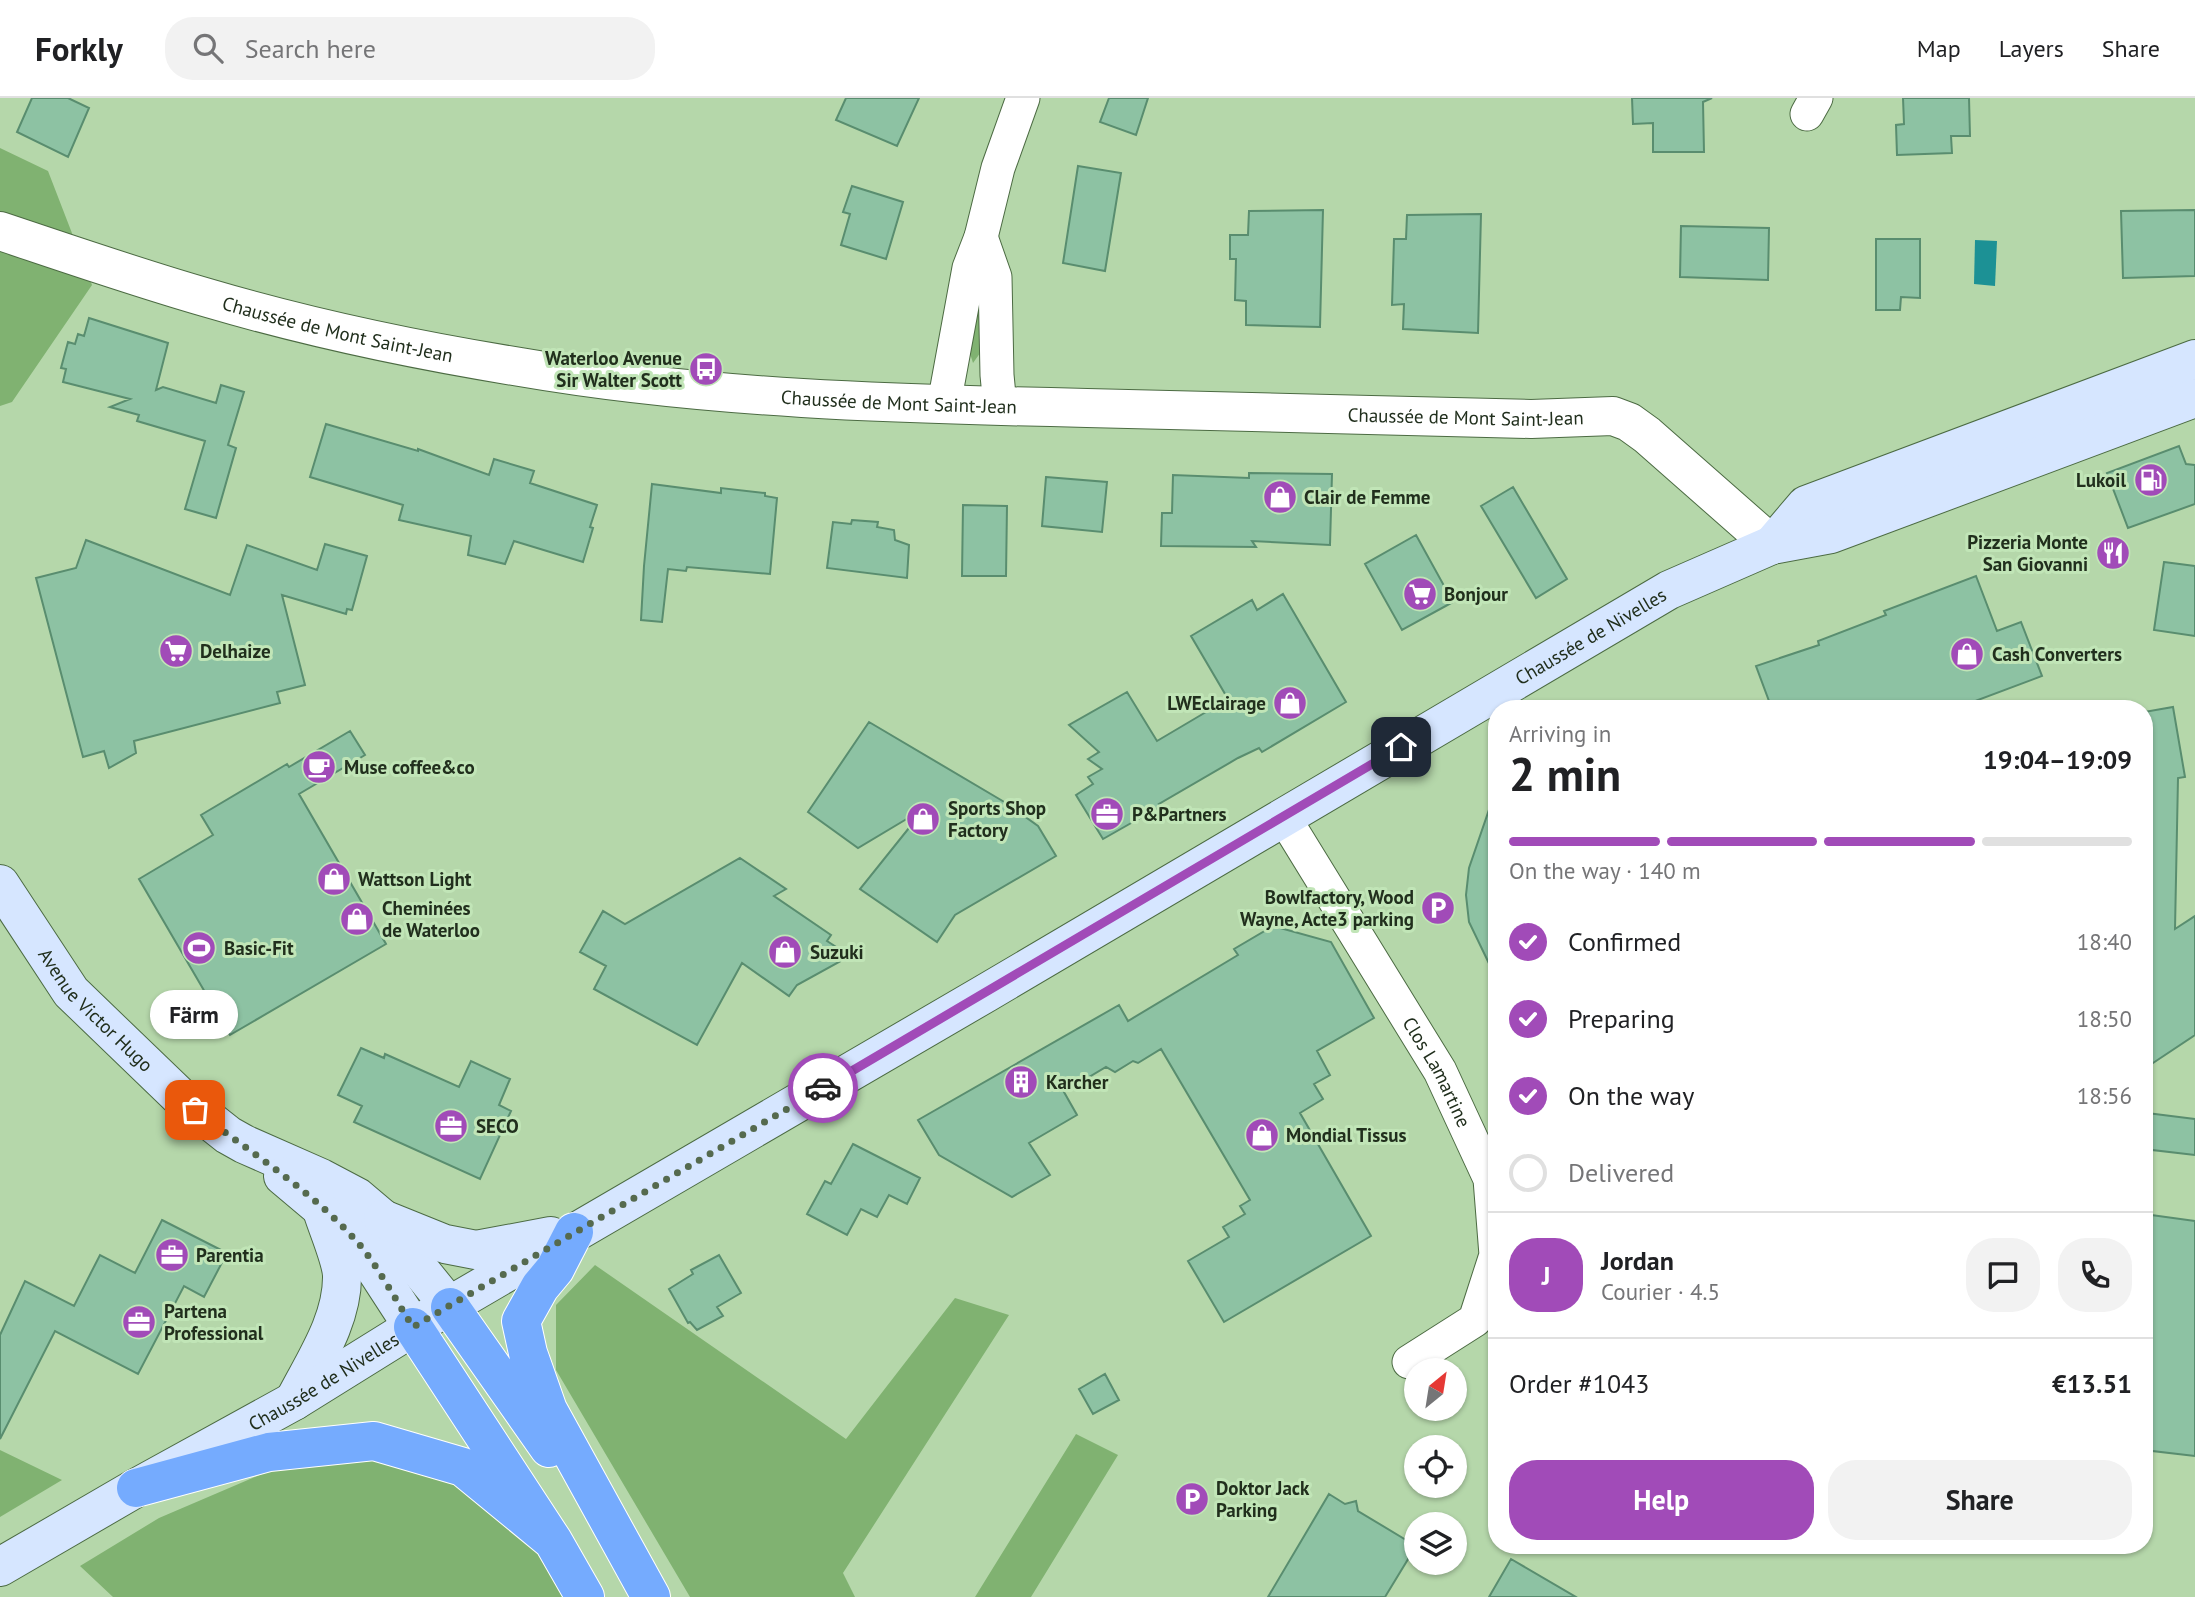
<!DOCTYPE html>
<html lang="en">
<head>
<meta charset="utf-8">
<style>
	:root { --surface:#fff; --page:#f2f2f2; --text:#202124; --muted:#757577; --line:#e0e0e0; --accent:#a14bb8 }
	body { margin:0; font-family:"PT Sans",sans-serif; background:var(--page); color:var(--text); height:100vh; display:flex; flex-direction:column; font-size:26px; white-space:nowrap }
	* { box-sizing:border-box; margin:0 }
	p { font-size:23px; color:var(--muted) }
	.icon { flex:none; width:38px; height:38px; fill:none; stroke:currentColor; stroke-width:2; stroke-linecap:round; stroke-linejoin:round }
	.map { position:relative; flex:1; overflow:hidden }
	.details { position:absolute; left:1488px; top:602px; width:665px; height:854px; display:flex; flex-direction:column; background:var(--surface); border-radius:28px; box-shadow:0 2px 5px #0004 }
	.details>* { flex:none }
	.needle { width:46px; rotate:30deg }
	.fabs { position:absolute; left:1404px; top:1260px; display:grid; gap:14px }
	.fabs a { display:grid; place-items:center; width:63px; height:63px; border-radius:50%; background:var(--surface); box-shadow:0 2px 5px #0004; font-size:35px }
	.pin { position:absolute; display:grid; place-items:center; width:60px; height:60px; color:#fff; margin:-30px; border-radius:14px; box-shadow:0 4px 10px #0006 }
	.courier { position:absolute; display:grid; place-items:center; width:70px; height:70px; margin:-35px; border:5px solid #a14bb8; border-radius:50%; background:#fff; color:#222; box-shadow:0 2px 9px #0007 }
	.bubble { position:absolute; height:49px; border-radius:24px; background:var(--surface); box-shadow:0 2px 5px #0004; font-size:23px; font-weight:800; line-height:49px; text-align:center }
	.summary em { font-style:normal; font-weight:800 }
	.summary div { display:flex; flex-direction:column-reverse }
	.summary { display:flex; align-items:center; justify-content:space-between; height:119px; padding:0 21px }
	h1 { font-size:46px; font-weight:800; line-height:52px }
	.bar { display:grid; grid-template-columns:repeat(4,1fr); gap:10px 7px; align-content:center; height:84px; padding:0 21px }
	.bar i { height:9px; border-radius:5px; background:var(--line) }
	.bar .on { background:var(--accent) }
	.bar p { grid-column:span 4 }
	.line { display:flex; align-items:center; gap:18px; padding:0 21px; border-top:2px solid var(--line) }
	.line div { flex:1 }
	.round { display:grid; place-items:center; flex:none; width:74px; height:74px; border-radius:28px; background:var(--page) }
	ol { padding:0 21px; list-style:none }
	li { display:flex; align-items:center; gap:21px; height:77px }
	li p { margin-inline-start:auto }
	li .icon { padding:7px; border-radius:50%; background:var(--accent); color:#fff; stroke-width:4 }
	li:last-child { color:var(--muted) }
	li i { width:38px; height:38px; border:4px solid var(--line); border-radius:50% }
	.cta { display:flex; gap:14px; margin-top:auto; padding:14px 21px }
	.cta a { flex:1; height:80px; border-radius:28px; background:var(--accent); color:#fff; font-size:28px; font-weight:800; line-height:80px; text-align:center }
	.cta a+a { background:var(--page); color:var(--text) }
	header { display:flex; align-items:center; gap:42px; box-sizing:border-box; height:98px; padding:0 35px; background:var(--surface); border-bottom:2px solid var(--line) }
	header strong { font-size:33px }
	nav { display:flex; gap:38px; margin-inline-start:auto; font-size:24px }
	.search { width:490px; height:63px; background:var(--page); display:flex; align-items:center; gap:18px; box-sizing:border-box; padding:0 24px; border-radius:28px; color:var(--muted); font-size:26px }
	.map>svg:first-child { display:block }
	.green { fill:#80b271 }
	.water { fill:#1c9195 }
	.building { fill:#8dc2a3; stroke:#598d6f; stroke-width:2 }
	.lines { fill:none; stroke-linecap:round; stroke-linejoin:round }
	.minor-casing { stroke:#4c6b43; stroke-width:35 }
	.tertiary-casing { stroke:#4c6b43; stroke-width:40 }
	.secondary-casing { stroke:#4c6b43; stroke-width:40 }
	.motorway-casing { stroke:#fff; stroke-width:40 }
	.minor { stroke:#fff; stroke-width:33 }
	.tertiary { stroke:#fff; stroke-width:38 }
	.secondary { stroke:#d6e6ff; stroke-width:38 }
	.motorway { stroke:#75abfe; stroke-width:38 }
	.done { stroke:#556a4e; stroke-width:7; stroke-dasharray:0 12.6 }
	.route { stroke:#a14bb8; stroke-width:9 }
	.labels { text-anchor:middle; dominant-baseline:central; stroke-width:6; stroke-linejoin:round; paint-order:stroke }
	.street-label { font-size:19px; fill:#212f1d; stroke:#c1e5b7 }
	.poi-label { font-size:19px; font-weight:bold; fill:#212f1d; stroke:#c1e5b7; text-anchor:start }
</style>
</head>
<body>
<header>
<strong>Forkly</strong>
<div class="search"><svg class="icon" aria-label="search" viewBox="0 0 24 24"><circle cx="10" cy="10" r="6"/><path d="M15 15l6 6"/></svg>Search here</div>
<nav><a>Map</a><a>Layers</a><a>Share</a></nav>
</header>
<div class="map">
<svg width="2195" height="1499" viewBox="0 0 2195 1499">
	<rect width="100%" height="100%" fill="#b5d7aa"/>
	<!-- green -->
	<path class="green" d="M0 50 48 73 92 187 12 304 0 308Z
		M977 174 983 251 973 265 967 246Z
		M595 1167 846 1341 955 1200 1009 1217 843 1475 855 1499H690L556 1272V1207Z
		M1076 1336 1118 1357 1031 1499H975Z
		M375 1351 446 1374 502 1412 565 1489 568 1499H113L80 1468 159 1420 302 1359Z
		M0 1352 62 1382 0 1419Z"/>
	<!-- water -->
	<path class="water" d="M1975 142 1997 143 1995 188 1974 186Z"/>
	<!-- building -->
	<path class="building" d="M32 0H68L89 10 68 59 17 34Z
		M846 0H919L897 48 836 22Z
		M1109 0H1148L1136 37 1100 24Z
		M1632 0H1712L1703 4 1704 54H1653V25L1633 26Z
		M1903 0H1969L1970 38H1951L1952 55 1897 57 1896 27 1904 26Z
		M1078 68 1121 75 1105 173 1063 165Z
		M852 88 903 104 886 161 841 147 850 116 843 114Z
		M1323 112 1320 229 1246 227V203L1235 202 1236 161H1230V137H1248L1249 113Z
		M2195 112V178L2123 180 2121 113Z
		M1481 116 1478 235 1403 231 1404 206 1392 207 1394 141H1406L1407 117Z
		M1681 128 1769 130 1768 182 1680 179Z
		M1876 141H1920V200L1901 199 1900 212H1876Z
		M89 220 168 245 156 292 163 289 216 305 221 287 244 294 228 347 236 350 216 420 185 411 205 343 137 323 139 317 110 309 130 301 63 284 66 271 61 270 68 244 75 246 78 236 84 238Z
		M326 326 418 353V351L489 377 494 361 534 373 530 385 597 407 590 429 593 430 583 464 514 443 505 466 468 457 471 438 399 422 403 407 310 379Z
		M2179 348 2186 366 2195 367V406L2128 430 2107 375Z
		M1249 375 1332 376 1330 447 1252 443 1256 449 1161 448 1162 415H1172L1173 377 1249 380Z
		M1046 379 1107 384 1102 434 1042 428Z
		M652 386 721 395V390L765 395V398L777 400 770 476 687 469 686 473 668 471 662 524 641 522 644 468Z
		M1513 389 1567 481 1536 500 1481 408Z
		M963 407 1007 408 1006 478H962Z
		M852 422 878 424 877 429 894 432 895 442 909 447 907 480 827 470 833 424 851 426Z
		M1416 437 1453 504 1402 532 1365 466Z
		M86 442 230 497 247 447 317 472 325 446 367 458 352 512 347 511 346 516 282 497 305 587 277 594 280 605 134 643 136 655 109 670 104 653 83 659 36 480 76 470Z
		M2164 464 2195 468V538L2154 532Z
		M1976 478 1997 533 2021 524 2042 578 1954 611H1772L1756 568 1819 547 1818 543 1886 517 1884 513Z
		M1283 496 1346 604 1262 654 1259 650 1238 660 1159 706 1161 708 1103 741 1076 697 1093 686 1088 679 1102 671 1088 661 1099 654 1069 627 1127 594 1157 643 1228 601 1191 538 1252 502 1257 512Z
		M2173 609 2185 679 2178 680 2175 831 2195 818V937L2144 971V614Z
		M869 624 1006 705 1038 728 1056 758 955 817 937 844 860 791 925 710 858 750 808 714Z
		M350 633 365 657 299 696 386 846 230 937 139 781 213 737 201 717 287 666 289 669Z
		M1492 703 1496 704V880L1469 824 1466 797 1469 770Z
		M740 760 786 791 774 798 831 837 827 843 850 858 797 887 789 898 742 865 697 947 594 891 606 868 580 854 603 813 625 826Z
		M1273 828 1331 844 1374 920 1317 953 1330 977 1314 986 1323 1001 1300 1015 1371 1138 1224 1224 1188 1163 1229 1139 1223 1129 1245 1116 1240 1108 1250 1102 1161 951 1138 965 1133 963 1115 974 1106 969 1064 994 1077 1017 1029 1045 1050 1077 1012 1099 939 1057 918 1022 1119 907 1128 923 1238 857 1234 851Z
		M361 950 384 960 385 956 459 989 471 963 510 981 499 1007 511 1013 480 1081 354 1024 362 1008 338 997Z
		M2147 1015 2195 1021V1057L2144 1051Z
		M853 1046 920 1080 907 1106 889 1097 877 1119 861 1111 847 1137 807 1116 825 1083 831 1086Z
		M2144 1116 2195 1123V1358L2144 1352Z
		M162 1122 227 1155 204 1199 184 1188 138 1276 55 1233 0 1341V1237L25 1183 74 1208 100 1157 135 1175Z
		M719 1157 741 1195 717 1209 723 1218 697 1232 690 1224 688 1225 669 1191 693 1176 691 1172Z
		M1105 1276 1119 1302 1093 1316 1079 1291Z
		M1329 1396 1345 1406 1356 1403 1358 1413 1416 1448 1385 1499H1268Z
		M1511 1461 1576 1499H1489Z"/>
	<g class="lines">
		<!-- minor casing -->
		<g class="minor-casing">
			<g id="minor">
				<path d="M1807 16 1816 0"/>
				<path d="M981 139 995 179 997 277 1000 308"/>
				<path d="M944 306 969 170 981 139 998 70 1023 0"/>
				<path id="s1" d="M1283 718 1440 973 1490 1081 1496 1157 1475 1222 1409 1264"/>
			</g>
		</g>
		<!-- tertiary casing -->
		<g class="tertiary-casing">
			<g id="tertiary">
				<path id="s2" d="M0 133C69 156 138 180 208 200 310 230 414 252 520 269 706 301 898 306 1087 310 1235 314 1383 317 1531 321L1613 318 1629 324 1647 337 1772 447"/>
			</g>
		</g>
		<!-- secondary casing -->
		<g class="secondary-casing">
			<g id="secondary">
				<path d="M1772 447 1806 407 2195 261"/>
				<path id="s3" d="M0 786 71 894 180 999 228 1037 244 1046 321 1080 357 1099 383 1121 420 1172 450 1209"/>
				<path d="M283 1078 321 1110 363 1152 413 1229"/>
				<path d="M383 1121 445 1146 476 1152 551 1138"/>
				<path d="M294 1303C314 1264 343 1222 342 1177 341 1161 328 1131 323 1115"/>
				<path id="s4" d="M0 1469 136 1390 294 1303 413 1229 986 895 1669 492 1772 447 1831 436 2195 300"/>
			</g>
		</g>
		<!-- motorway casing -->
		<g class="motorway-casing">
			<path id="motorway" d="M574 1134 555 1171 540 1189 521 1223 528 1255 548 1312 651 1499
				M450 1209 549 1350
				M413 1229 553 1443 585 1499
				M136 1390 269 1354 374 1343 463 1369 553 1443"/>
		</g>
		<!-- minor -->
		<use href="#minor" class="minor"/>
		<!-- tertiary -->
		<use href="#tertiary" class="tertiary"/>
		<!-- secondary -->
		<use href="#secondary" class="secondary"/>
		<!-- motorway -->
		<use href="#motorway" class="motorway"/>
	</g>
	<g class="lines">
		<!-- done -->
		<path class="done" d="M195 1012C251 1055 319 1097 364 1152 382 1176 397 1204 413 1229L823 990"/>
		<!-- route -->
		<path class="route" d="M823 990 1401 649"/>
	</g>
	<!-- icons -->
	<defs>
		<g id="bus-disc" transform="scale(1.75)"><circle r="9.5" fill="#a14bb8" stroke="#c1e5b7"/><path d="M-5-6H5V4H4V6H2V4H-2V6H-4V4H-5ZM-3.5-4V0h7V-4ZM-3.5 1.2v1.5H-2V1.2ZM2 1.2v1.5H3.5V1.2Z" fill="#fff"/></g>
		<g id="fuel-disc" transform="scale(1.75)"><circle r="9.5" fill="#a14bb8" stroke="#c1e5b7"/><path d="M-5.5-6h7V0h2V4h1.3V-2.5L3-4.5l.8-.8L6-3V5H2.5V1h-1V6h-7ZM-4.2-4.7v3.2H.2V-4.7Z" fill="#fff"/></g>
		<g id="shop-disc" transform="scale(1.75)"><circle r="9.5" fill="#a14bb8" stroke="#c1e5b7"/><path d="M-5-2.5h2.3a2.7 3.5 0 0 1 5.4 0H5L5.5 6h-11ZM-1.5-2.5h3a1.5 2.3 0 0 0-3 0Z" fill="#fff"/></g>
		<g id="restaurant-disc" transform="scale(1.75)"><circle r="9.5" fill="#a14bb8" stroke="#c1e5b7"/><path d="M-5-6h1v4h1v-4h1v4h1v-4h1v5L-1.5 .5V6h-2V.5L-5-1ZM5-6V6H3V1.5H1.5Q1.5-4 5-6Z" fill="#fff"/></g>
		<g id="supermarket-disc" transform="scale(1.75)"><circle r="9.5" fill="#a14bb8" stroke="#c1e5b7"/><path d="M-6-5.5h2.5l.6 2H6L4.5 2H-2.5L-4.4-4H-6ZM-1.5 3.2a1.3 1.3 0 1 0 .1 0ZM3 3.2a1.3 1.3 0 1 0 .1 0Z" fill="#fff"/></g>
		<g id="cafe-disc" transform="scale(1.75)"><circle r="9.5" fill="#a14bb8" stroke="#c1e5b7"/><path d="M-5.5-4.5H6V0H3Q3 3.5 0 3.5H-2.5Q-5.5 3.5-5.5 0ZM3-3.2v2h1.7v-2ZM-6 4.5H4V6H-6Z" fill="#fff"/></g>
		<g id="office-disc" transform="scale(1.75)"><circle r="9.5" fill="#a14bb8" stroke="#c1e5b7"/><path d="M-6-3h4V-5.5h4V-3h4V5H-6ZM-1-4.5V-3h2v-1.5ZM-6 0V1H6V0Z" fill="#fff"/></g>
		<g id="parking-disc" transform="scale(1.75)"><circle r="9.5" fill="#a14bb8" stroke="#c1e5b7"/><path d="M-3.5-5.5H1a3.5 3.5 0 0 1 0 7H-1V5.5H-3.5ZM-1-3.4V-.6H.8a1.4 1.4 0 0 0 0-2.8Z" fill="#fff"/></g>
		<g id="stadium-disc" transform="scale(1.75)"><circle r="9.5" fill="#a14bb8" stroke="#c1e5b7"/><path d="M0-5a6.5 5 0 1 0 0 10a6.5 5 0 1 0 0-10ZM-3.5-1.8h7v3.6h-7Z" fill="#fff"/></g>
		<g id="building-disc" transform="scale(1.75)"><circle r="9.5" fill="#a14bb8" stroke="#c1e5b7"/><path d="M-4-6H4V6H1V3H-1V6H-4ZM-2.5-4.3h1.7v1.8h-1.7ZM.8-4.3h1.7v1.8H.8ZM-2.5-1h1.7V.8h-1.7ZM.8-1h1.7V.8H.8Z" fill="#fff"/></g>
	</defs>
	<g fill-rule="evenodd">
		<use href="#bus-disc" x="706" y="271"/>
		<use href="#fuel-disc" x="2151" y="382"/>
		<use href="#shop-disc" x="1280" y="399"/>
		<use href="#restaurant-disc" x="2113" y="455"/>
		<use href="#supermarket-disc" x="1420" y="496"/>
		<use href="#supermarket-disc" x="176" y="553"/>
		<use href="#shop-disc" x="1967" y="556"/>
		<use href="#shop-disc" x="1290" y="605"/>
		<use href="#cafe-disc" x="319" y="669"/>
		<use href="#office-disc" x="1107" y="716"/>
		<use href="#shop-disc" x="923" y="721"/>
		<use href="#shop-disc" x="334" y="781"/>
		<use href="#parking-disc" x="1438" y="810"/>
		<use href="#shop-disc" x="357" y="821"/>
		<use href="#stadium-disc" x="199" y="850"/>
		<use href="#shop-disc" x="785" y="854"/>
		<use href="#building-disc" x="1021" y="984"/>
		<use href="#office-disc" x="451" y="1028"/>
		<use href="#shop-disc" x="1262" y="1037"/>
		<use href="#office-disc" x="172" y="1157"/>
		<use href="#office-disc" x="139" y="1224"/>
		<use href="#parking-disc" x="1192" y="1401"/>
	</g>
	<g class="labels">
		<!-- street labels -->
		<g class="street-label">
			<text stroke="none"><textPath href="#s2" startOffset="352">Chaussée de Mont Saint-Jean</textPath></text>
			<text stroke="none"><textPath href="#s2" startOffset="919">Chaussée de Mont Saint-Jean</textPath></text>
			<text stroke="none"><textPath href="#s2" startOffset="1486">Chaussée de Mont Saint-Jean</textPath></text>
			<text stroke="none"><textPath href="#s4" startOffset="1843">Chaussée de Nivelles</textPath></text>
			<text stroke="none"><textPath href="#s3" startOffset="159">Avenue Victor Hugo</textPath></text>
			<text stroke="none"><textPath href="#s1" startOffset="299">Clos Lamartine</textPath></text>
			<text stroke="none"><textPath href="#s4" startOffset="373">Chaussée de Nivelles</textPath></text>
		</g>
		<!-- poi labels -->
		<g class="poi-label">
			<text x="682" y="260" text-anchor="end">Waterloo Avenue<tspan x="682" dy="22">Sir Walter Scott</tspan></text>
			<text x="2126" y="382" text-anchor="end">Lukoil</text>
			<text x="1304" y="399">Clair de Femme</text>
			<text x="2088" y="444" text-anchor="end">Pizzeria Monte<tspan x="2088" dy="22">San Giovanni</tspan></text>
			<text x="1444" y="496">Bonjour</text>
			<text x="200" y="553">Delhaize</text>
			<text x="1992" y="556">Cash Converters</text>
			<text x="1266" y="605" text-anchor="end">LWEclairage</text>
			<text x="344" y="669">Muse coffee&amp;co</text>
			<text x="948" y="710">Sports Shop<tspan x="948" dy="22">Factory</tspan></text>
			<text x="1132" y="716">P&amp;Partners</text>
			<text x="358" y="781">Wattson Light</text>
			<text x="1414" y="799" text-anchor="end">Bowlfactory, Wood<tspan x="1414" dy="22">Wayne, Acte3 parking</tspan></text>
			<text x="382" y="810">Cheminées<tspan x="382" dy="22">de Waterloo</tspan></text>
			<text x="224" y="850">Basic-Fit</text>
			<text x="810" y="854">Suzuki</text>
			<text x="1046" y="984">Karcher</text>
			<text x="476" y="1028">SECO</text>
			<text x="1286" y="1037">Mondial Tissus</text>
			<text x="196" y="1157">Parentia</text>
			<text x="164" y="1213">Partena<tspan x="164" dy="22">Professional</tspan></text>
			<text x="1216" y="1390">Doktor Jack<tspan x="1216" dy="22">Parking</tspan></text>
		</g>
	</g>
</svg>
<div class="fabs">
<a><svg class="needle" viewBox="-14 -14 28 28"><path d="M0-13l5 13h-10z" fill="#e53935"/><path d="M0 13l5-13h-10z" fill="#757577"/></svg></a>
<a><svg class="icon" aria-label="locate" viewBox="0 0 24 24"><circle cx="12" cy="12" r="6"/><path d="M12 2v4M12 18v4M2 12h4M18 12h4"/></svg></a>
<a><svg class="icon" aria-label="layers" viewBox="0 0 24 24"><path d="M12 4l9 5-9 5-9-5zM3 14l9 5 9-5"/></svg></a>
</div>
<div class="pin" style="left:195px;top:1012px;background:#ea580c"><svg class="icon" aria-label="bag" viewBox="0 0 24 24"><path d="M5 8h14l-1 12H6zM9 8a3 3 0 0 1 6 0"/></svg></div>
<div class="pin" style="left:1401px;top:649px;background:#1f2937"><svg class="icon" aria-label="home" viewBox="0 0 24 24"><path d="M3 11l9-7 9 7M6 9v11h12V9"/></svg></div>
<div class="courier" style="left:823px;top:990px"><svg class="icon" aria-label="car" viewBox="0 0 24 24"><path d="M5 17H2v-5l4-1 3-4h7l3 4 3 1v5h-3M9 17h6M6 11h13"/><circle cx="7" cy="17" r="2"/><circle cx="17" cy="17" r="2"/></svg></div>
<div class="bubble" style="left:150px;top:892px;width:88px">Färm</div>
<section class="details">
<div class="summary"><div><h1>2 min</h1><p>Arriving in</p></div><em>19:04–19:09</em></div>
<div class="bar"><i class="on"></i><i class="on"></i><i class="on"></i><i></i><p>On the way · 140 m</p></div>
<ol>
<li><svg class="icon" aria-label="check" viewBox="0 0 24 24"><path d="M5 12l5 5 9-10"/></svg>Confirmed<p>18:40</p></li>
<li><svg class="icon" aria-label="check" viewBox="0 0 24 24"><path d="M5 12l5 5 9-10"/></svg>Preparing<p>18:50</p></li>
<li><svg class="icon" aria-label="check" viewBox="0 0 24 24"><path d="M5 12l5 5 9-10"/></svg>On the way<p>18:56</p></li>
<li><i></i>Delivered</li>
</ol>
<div class="line" style="height:126px"><b class="round" style="background:var(--accent);color:#fff">J</b><div><b>Jordan</b><p>Courier · 4.5</p></div><a class="round"><svg class="icon" aria-label="chat" viewBox="0 0 24 24"><path d="M4 5h16v11H9l-5 4z"/></svg></a><a class="round"><svg class="icon" aria-label="phone" viewBox="0 0 24 24"><path d="M5 4h4l2 5-3 2q2 4 5 5l2-3 5 2v4C11 20 4 13 5 4z"/></svg></a></div>
<div class="line" style="height:91px"><div>Order #1043</div><b>€13.51</b></div>
<div class="cta"><a>Help</a><a>Share</a></div>
</section>
</div>
</body>
</html>
